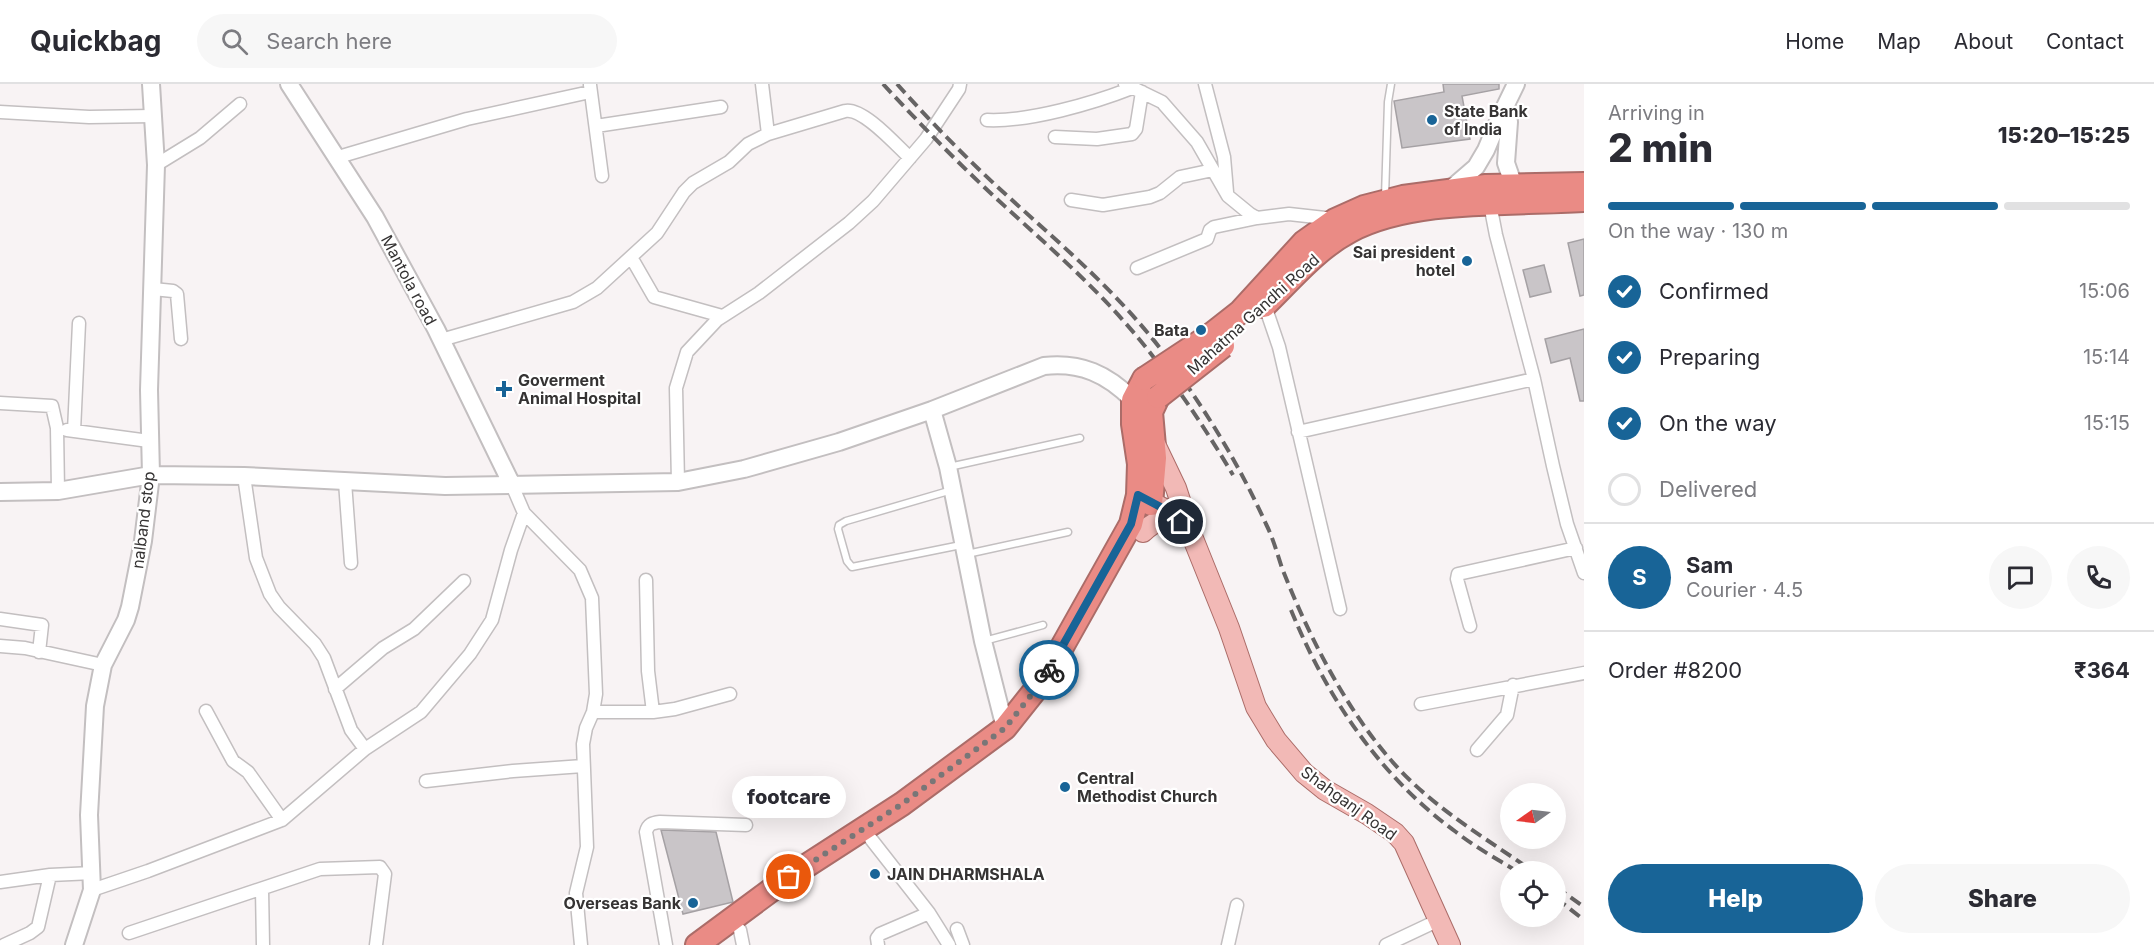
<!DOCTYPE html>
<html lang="en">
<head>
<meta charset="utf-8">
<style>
	:root { --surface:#fff; --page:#f7f7f7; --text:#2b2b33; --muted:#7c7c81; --line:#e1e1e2; --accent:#186497 }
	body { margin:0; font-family:Inter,sans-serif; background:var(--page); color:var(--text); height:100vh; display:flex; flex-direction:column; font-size:22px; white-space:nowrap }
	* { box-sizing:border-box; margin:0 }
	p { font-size:20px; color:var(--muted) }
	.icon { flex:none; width:33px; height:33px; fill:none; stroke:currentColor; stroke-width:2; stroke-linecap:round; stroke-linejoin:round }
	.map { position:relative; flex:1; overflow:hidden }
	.details { display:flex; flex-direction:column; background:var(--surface); width:570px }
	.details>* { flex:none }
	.needle { width:39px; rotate:256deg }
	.controls { position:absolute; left:1500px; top:699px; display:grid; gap:12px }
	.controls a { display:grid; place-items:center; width:66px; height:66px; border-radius:50%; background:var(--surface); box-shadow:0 6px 24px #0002; font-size:30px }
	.pin { position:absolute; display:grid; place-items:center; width:51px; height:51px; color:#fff; margin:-26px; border:3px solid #fff; border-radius:50%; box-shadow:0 2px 6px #0007 }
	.courier { position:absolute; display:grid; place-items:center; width:60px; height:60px; margin:-30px; border:4px solid #186497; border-radius:50%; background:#fff; color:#222; box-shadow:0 2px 8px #0007 }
	.bubble { position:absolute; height:42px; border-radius:21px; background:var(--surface); box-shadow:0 6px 24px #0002; font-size:20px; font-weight:800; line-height:42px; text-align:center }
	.head em { font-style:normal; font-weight:800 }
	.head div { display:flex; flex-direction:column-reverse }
	.head { display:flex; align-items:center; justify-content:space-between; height:102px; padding:0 24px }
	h1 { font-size:39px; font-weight:800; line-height:45px }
	.bar { display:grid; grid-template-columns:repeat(4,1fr); gap:9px 6px; align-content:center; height:72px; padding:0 24px }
	.bar i { height:8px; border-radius:4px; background:var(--line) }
	.bar .selected { background:var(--accent) }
	.bar p { grid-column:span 4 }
	.line { display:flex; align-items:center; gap:15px; padding:0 24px; border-top:2px solid var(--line) }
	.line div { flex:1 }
	.round { display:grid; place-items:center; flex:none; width:63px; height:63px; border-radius:32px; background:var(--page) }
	ol { padding:0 24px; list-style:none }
	li { display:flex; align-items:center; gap:18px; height:66px }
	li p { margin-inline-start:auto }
	li .icon { padding:6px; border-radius:50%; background:var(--accent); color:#fff; stroke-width:4 }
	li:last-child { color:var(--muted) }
	li i { width:33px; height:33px; border:3px solid var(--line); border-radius:50% }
	.button { display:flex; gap:12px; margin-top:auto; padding:12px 24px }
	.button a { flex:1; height:69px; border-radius:36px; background:var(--accent); color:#fff; font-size:24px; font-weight:800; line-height:69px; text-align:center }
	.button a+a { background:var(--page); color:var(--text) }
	header { display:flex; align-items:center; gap:36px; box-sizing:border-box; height:84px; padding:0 30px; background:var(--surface); border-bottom:2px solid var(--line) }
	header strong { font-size:28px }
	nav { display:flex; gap:33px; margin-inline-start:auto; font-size:21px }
	.search { width:420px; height:54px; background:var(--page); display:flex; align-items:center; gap:15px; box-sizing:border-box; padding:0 21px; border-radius:33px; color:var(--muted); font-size:22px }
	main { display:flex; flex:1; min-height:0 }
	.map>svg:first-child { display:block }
	.building { fill:#c9c5c8; stroke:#a5a1a4; stroke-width:1.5 }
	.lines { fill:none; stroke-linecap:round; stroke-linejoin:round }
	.lane-casing { stroke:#c3bfc0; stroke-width:9 }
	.street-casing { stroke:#c3bfc0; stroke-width:15 }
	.secondary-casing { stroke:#c3bfc0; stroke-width:20 }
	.primary-casing { stroke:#ab6c68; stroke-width:22 }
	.highway-casing { stroke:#ab6c68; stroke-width:26 }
	.lane { stroke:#fff; stroke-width:6 }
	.street { stroke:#fff; stroke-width:12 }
	.secondary { stroke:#fff; stroke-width:16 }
	.primary { stroke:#f2b9b6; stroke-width:20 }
	.highway { stroke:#ea8b85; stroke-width:22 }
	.rail { stroke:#666464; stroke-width:4; stroke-dasharray:12 6; stroke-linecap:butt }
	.highway-bridge-casing { stroke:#ab6c68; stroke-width:26; stroke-linecap:butt }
	.highway-bridge { stroke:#ea8b85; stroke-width:22 }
	.done { stroke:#797677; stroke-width:6; stroke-dasharray:0 10.8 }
	.route { stroke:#186497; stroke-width:8 }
	.poi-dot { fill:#186497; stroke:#fff; stroke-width:2 }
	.labels { text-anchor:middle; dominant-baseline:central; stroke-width:4.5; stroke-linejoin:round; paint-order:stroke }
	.poi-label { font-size:16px; font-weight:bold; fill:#353333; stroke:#fff; text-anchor:start }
	.street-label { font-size:16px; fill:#353333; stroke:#fff }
</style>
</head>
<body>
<header>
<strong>Quickbag</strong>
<div class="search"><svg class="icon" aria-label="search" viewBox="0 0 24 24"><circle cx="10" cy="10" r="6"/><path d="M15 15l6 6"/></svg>Search here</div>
<nav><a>Home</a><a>Map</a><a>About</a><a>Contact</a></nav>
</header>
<main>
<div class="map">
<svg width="1584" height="861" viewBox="0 0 1584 861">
	<rect width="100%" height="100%" fill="#f8f3f4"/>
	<!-- building -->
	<path class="building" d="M1443 0H1499V5L1462 12 1470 55 1402 64 1394 17 1444 8Z
		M1584 155V211L1580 212 1568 159Z
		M1544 181 1551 208 1530 213 1523 186Z
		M1584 245V317H1580L1570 274 1551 279 1545 255Z
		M661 746 716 748 733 818 683 830Z"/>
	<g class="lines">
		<!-- lane casing -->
		<g class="lane-casing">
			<path id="lane" d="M1385 113 1388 18 1391 0
				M949 383 1080 354
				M952 406 846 437 839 441 838 445 847 477 852 483 961 461
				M967 470 1068 448
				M984 557 1043 541"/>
		</g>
		<!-- street casing -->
		<g class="street-casing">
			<path id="street" d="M762 0 768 50
				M1125 0 1162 18 1197 58 1228 112 1250 130 1257 134 1289 130 1334 135
				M1205 0 1224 73 1227 108
				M590 1 602 92
				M0 28 89 33 153 32
				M987 36C1029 38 1094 19 1132 4
				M596 42 721 23
				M1055 53 1097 55 1132 50 1136 45 1142 8
				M335 74 467 35 590 8
				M156 81 200 54 240 20
				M1489 115 1496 151 1534 295 1553 382 1567 440 1584 489
				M1071 116 1103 121 1150 113 1160 109 1180 93 1213 86
				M631 173 654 213 722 232
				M1137 184 1207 155 1210 146 1214 143 1257 134
				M153 205 173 207 177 210 181 255
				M1265 222 1279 263 1340 525
				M441 256 573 218 597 204 657 149 684 108 693 99 729 78 748 60 768 50 845 27C863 23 897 62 910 74
				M0 319 52 322 57 344 58 407
				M67 346 149 357
				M74 347 79 239
				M1298 348 1534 295
				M244 392 256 474 270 510 279 523 315 560 324 574 351 646 365 665
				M345 398 351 479
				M678 398 676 304 687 268 717 236 759 209 849 139 873 117 926 55 959 5 960 0
				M512 401 524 429 580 486 592 514 596 610 593 628 586 644 583 660 587 763 576 809 581 861
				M646 496 648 587 653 628
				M0 535 42 541 39 568
				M1470 542 1457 495 1458 490 1576 464
				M0 562 25 564 103 581
				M335 605 383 564 414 545 464 497
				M1421 620 1584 589
				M206 627 233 677 248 688 282 736
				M593 628H653L675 625 730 610
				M1477 666 1507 631 1513 601
				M426 697 513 687 583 682
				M871 755 929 829 949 861
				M0 798 50 791 93 789
				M262 805 263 861
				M92 806 148 787 282 736 365 665 421 628 470 570 492 536 511 466 524 429
				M957 845 963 861
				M740 846 743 861
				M129 849 320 785 380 783 385 790 376 861
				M4 861 30 849 38 843 50 791
				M666 861 646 748C648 740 652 739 660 738L746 741
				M878 861 877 854 880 850 929 829
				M1228 861 1237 821
				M1386 861 1439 836"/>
		</g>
		<!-- secondary casing -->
		<g class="secondary-casing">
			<path id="secondary" d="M289 0 375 133 436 245 512 401
				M1506 23 1509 38 1506 79 1514 102
				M1447 108 1476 83 1486 66 1499 35 1516 0
				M932 326 948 383 983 557 1005 644
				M0 408 58 407 151 391 244 392 445 402 678 398 744 385 839 358 932 326 1044 282C1081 278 1107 290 1133 316
				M74 861 92 806 89 731 95 622 103 581 126 536 130 523 143 457 151 391 149 306 156 81 151 0"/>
		</g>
		<!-- primary casing -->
		<g class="primary-casing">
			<path id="primary" d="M1154 358 1176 404 1189 444
				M1138 411 1172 429 1190 447 1229 544 1256 623 1276 656 1304 689 1325 706 1367 730 1395 749 1404 759 1450 861
				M1143 448C1156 435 1166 434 1182 443"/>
		</g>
		<!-- highway casing -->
		<g class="highway-casing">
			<path id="highway" d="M1264 222C1291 196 1316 165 1350 147 1414 113 1512 121 1584 116
				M1212 250 1240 228 1304 158 1335 136 1364 123 1403 113 1486 102 1584 100
				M1151 420 1155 374 1151 328 1158 313
				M697 861 789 793 902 720 1005 644 1044 595 1131 440 1138 411 1139 380 1133 340V316L1144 295"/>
		</g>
		<!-- lane -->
		<use href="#lane" class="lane"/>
		<!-- street -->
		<use href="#street" class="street"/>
		<!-- secondary -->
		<use href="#secondary" class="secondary"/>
		<!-- primary -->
		<use href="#primary" class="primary"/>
		<!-- highway -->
		<use href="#highway" class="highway"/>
		<!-- rail -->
		<path class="rail" d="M883 0C920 40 958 79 998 116 1036 151 1075 185 1110 222 1157 272 1198 332 1233 391
			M897 0C930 37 965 73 1002 107 1059 159 1119 209 1166 272 1205 325 1239 380 1266 440 1273 454 1277 469 1282 484 1309 553 1348 630 1398 684 1438 727 1487 755 1534 788
			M1291 526C1326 612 1380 693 1456 748 1475 763 1497 775 1518 788
			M1556 803 1584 823
			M1556 814 1584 836"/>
		<!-- highway-bridge casing -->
		<g class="highway-bridge-casing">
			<path id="highway-bridge" d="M1144 295 1212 250
				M1158 313 1223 262"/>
		</g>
		<!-- highway-bridge -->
		<use href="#highway-bridge" class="highway-bridge"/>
	</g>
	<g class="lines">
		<!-- done -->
		<path class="done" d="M789 793 902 720 1005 644 1044 595 1049 586"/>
		<!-- route -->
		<path class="route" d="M1049 586 1131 440 1138 411 1172 429 1181 438"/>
	</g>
	<!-- markers -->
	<g class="poi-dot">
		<circle cx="1432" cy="36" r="6"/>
		<circle cx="1467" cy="177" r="6"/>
		<circle cx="1201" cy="246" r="6"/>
		<path d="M501 296h6v6h6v6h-6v6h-6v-6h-6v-6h6z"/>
		<circle cx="1065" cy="703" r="6"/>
		<circle cx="875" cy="790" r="6"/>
		<circle cx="693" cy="819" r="6"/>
	</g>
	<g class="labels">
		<!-- poi labels -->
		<g class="poi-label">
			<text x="1444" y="27">State Bank<tspan x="1444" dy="18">of India</tspan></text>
			<text x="1455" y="168" text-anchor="end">Sai president<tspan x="1455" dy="18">hotel</tspan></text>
			<text x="1189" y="246" text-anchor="end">Bata</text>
			<text x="518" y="296">Goverment<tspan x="518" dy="18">Animal Hospital</tspan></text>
			<text x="1077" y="694">Central<tspan x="1077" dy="18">Methodist Church</tspan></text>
			<text x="887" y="790">JAIN DHARMSHALA</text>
			<text x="681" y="819" text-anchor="end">Overseas Bank</text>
		</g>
		<!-- street labels -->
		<g class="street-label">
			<text transform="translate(409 196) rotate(62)">Mantola road</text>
			<text transform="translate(1253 230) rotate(-42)">Mahatma Gandhi Road</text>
			<text transform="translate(143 436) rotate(-83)">nalband stop</text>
			<text transform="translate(1349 719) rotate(36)">Shahganj Road</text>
		</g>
	</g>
</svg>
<div class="controls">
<a><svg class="needle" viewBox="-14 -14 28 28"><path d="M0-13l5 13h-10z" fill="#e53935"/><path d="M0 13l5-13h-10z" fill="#7c7c81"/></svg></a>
<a><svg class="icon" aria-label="locate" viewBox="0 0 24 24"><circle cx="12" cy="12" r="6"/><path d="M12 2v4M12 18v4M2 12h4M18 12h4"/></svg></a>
</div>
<div class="pin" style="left:789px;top:793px;background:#ea580c"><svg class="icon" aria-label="bag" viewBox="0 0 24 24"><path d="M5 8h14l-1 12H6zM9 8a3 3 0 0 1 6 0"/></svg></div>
<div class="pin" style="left:1181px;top:438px;background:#1f2937"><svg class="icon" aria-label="home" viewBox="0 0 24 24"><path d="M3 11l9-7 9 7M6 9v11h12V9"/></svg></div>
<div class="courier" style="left:1049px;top:586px"><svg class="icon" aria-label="bike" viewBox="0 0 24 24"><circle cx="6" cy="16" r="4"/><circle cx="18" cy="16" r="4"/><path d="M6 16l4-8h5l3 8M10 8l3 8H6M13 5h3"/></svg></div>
<div class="bubble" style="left:732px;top:692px;width:114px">footcare</div>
</div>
<section class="details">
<div class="head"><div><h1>2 min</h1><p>Arriving in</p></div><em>15:20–15:25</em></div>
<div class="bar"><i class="selected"></i><i class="selected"></i><i class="selected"></i><i></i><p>On the way · 130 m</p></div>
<ol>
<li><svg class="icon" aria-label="check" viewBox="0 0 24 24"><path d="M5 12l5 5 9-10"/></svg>Confirmed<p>15:06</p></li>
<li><svg class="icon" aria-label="check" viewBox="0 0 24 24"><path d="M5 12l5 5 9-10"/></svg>Preparing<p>15:14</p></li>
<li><svg class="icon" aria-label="check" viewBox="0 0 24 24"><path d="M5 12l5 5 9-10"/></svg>On the way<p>15:15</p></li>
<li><i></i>Delivered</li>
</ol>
<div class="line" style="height:108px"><b class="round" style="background:var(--accent);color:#fff">S</b><div><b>Sam</b><p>Courier · 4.5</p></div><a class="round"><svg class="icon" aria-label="chat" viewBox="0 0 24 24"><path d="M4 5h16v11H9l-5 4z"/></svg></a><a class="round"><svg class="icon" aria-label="phone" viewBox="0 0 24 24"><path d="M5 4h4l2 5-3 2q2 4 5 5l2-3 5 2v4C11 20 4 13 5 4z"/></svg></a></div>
<div class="line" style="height:78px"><div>Order #8200</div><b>₹364</b></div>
<div class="button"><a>Help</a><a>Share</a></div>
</section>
</main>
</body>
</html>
